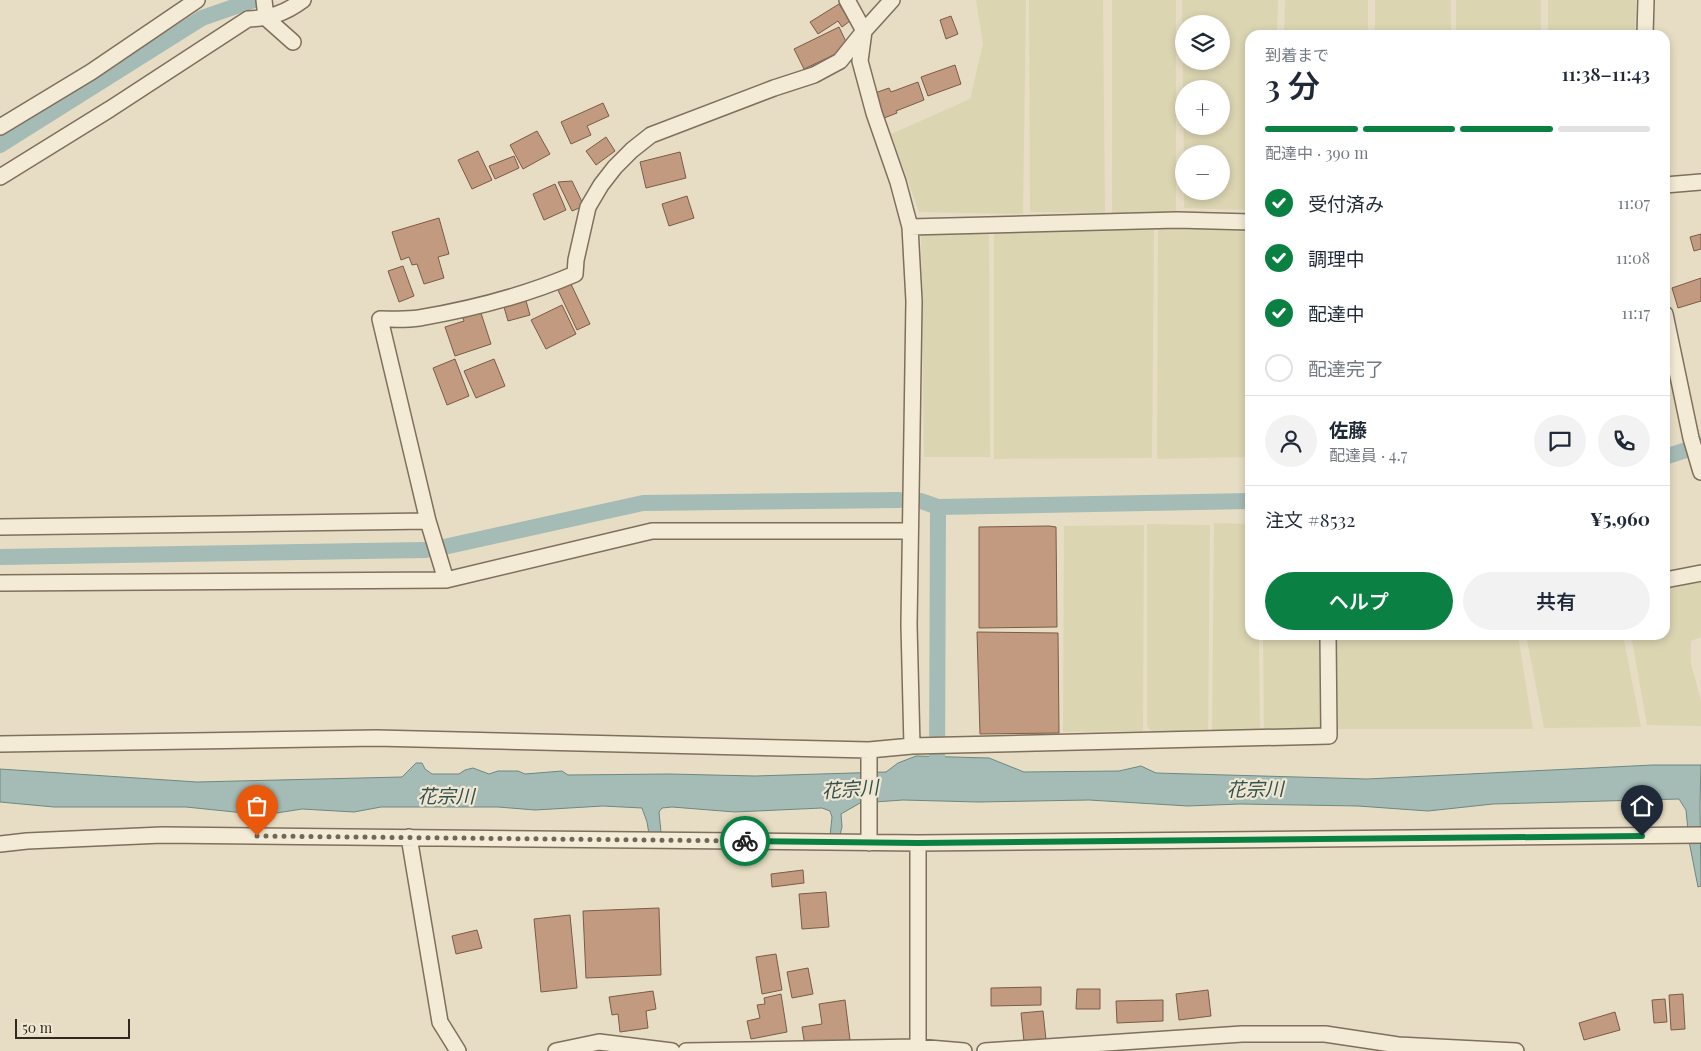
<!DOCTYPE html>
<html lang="ja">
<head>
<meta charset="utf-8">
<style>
	:root { --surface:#fff; --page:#f2f2f3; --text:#1f2937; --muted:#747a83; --line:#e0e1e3; --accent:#0b8043 }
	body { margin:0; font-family:"Playfair Display","Noto Sans JP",serif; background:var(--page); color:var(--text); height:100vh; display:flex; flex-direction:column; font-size:19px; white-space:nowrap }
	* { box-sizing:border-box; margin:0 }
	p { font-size:16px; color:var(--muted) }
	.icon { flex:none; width:28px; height:28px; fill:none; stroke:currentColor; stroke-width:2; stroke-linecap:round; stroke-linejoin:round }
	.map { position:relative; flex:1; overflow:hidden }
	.sheet { position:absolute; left:1245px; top:30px; width:425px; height:610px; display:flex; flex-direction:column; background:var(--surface); border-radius:15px; box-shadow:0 2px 8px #0003 }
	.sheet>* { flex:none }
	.buttons { position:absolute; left:1175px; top:15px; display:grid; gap:10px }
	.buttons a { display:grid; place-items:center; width:55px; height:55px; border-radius:50%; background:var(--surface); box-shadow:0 2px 8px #0003; font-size:25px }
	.scale { position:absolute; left:15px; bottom:12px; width:115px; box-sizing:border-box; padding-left:5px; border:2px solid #31281f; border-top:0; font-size:14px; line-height:18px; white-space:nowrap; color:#31281f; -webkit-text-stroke:4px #f0e7d2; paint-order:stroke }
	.pin { position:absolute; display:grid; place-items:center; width:42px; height:42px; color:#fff; margin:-51px -21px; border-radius:50% 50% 50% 0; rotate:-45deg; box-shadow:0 0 5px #0007 }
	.pin .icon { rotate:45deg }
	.courier { position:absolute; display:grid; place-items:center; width:50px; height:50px; margin:-25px; border:4px solid #0b8043; border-radius:50%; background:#fff; color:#222; box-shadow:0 1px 6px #0007 }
	.head em { font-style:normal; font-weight:600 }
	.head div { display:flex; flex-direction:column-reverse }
	.head { display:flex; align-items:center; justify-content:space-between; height:85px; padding:0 20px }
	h1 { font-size:32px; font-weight:600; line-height:38px }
	.bar { display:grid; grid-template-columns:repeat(4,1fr); gap:8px 5px; align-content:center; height:60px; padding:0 20px }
	.bar i { height:6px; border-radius:4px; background:var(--line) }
	.bar .active { background:var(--accent) }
	.bar p { grid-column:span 4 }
	.line { display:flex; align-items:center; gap:12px; padding:0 20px; border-top:1px solid var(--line) }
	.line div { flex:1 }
	.round { display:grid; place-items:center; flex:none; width:52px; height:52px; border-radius:26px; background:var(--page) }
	ol { padding:0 20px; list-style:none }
	li { display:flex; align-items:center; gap:15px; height:55px }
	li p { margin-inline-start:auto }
	li .icon { padding:5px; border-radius:50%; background:var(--accent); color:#fff; stroke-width:4 }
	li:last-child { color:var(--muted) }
	li i { width:28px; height:28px; border:2px solid var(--line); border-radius:50% }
	.button { display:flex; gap:10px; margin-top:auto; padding:10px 20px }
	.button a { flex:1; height:58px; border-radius:30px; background:var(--accent); color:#fff; font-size:20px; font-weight:600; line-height:58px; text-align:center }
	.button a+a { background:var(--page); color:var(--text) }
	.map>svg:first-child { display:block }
	.farmland { fill:#dcd5b2; fill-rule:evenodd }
	.water { fill:#a5bbb5; stroke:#6d8881 }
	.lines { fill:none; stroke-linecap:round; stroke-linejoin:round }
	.canal { stroke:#a5bbb5; stroke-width:16 }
	.building { fill:#c19a7f; stroke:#7b5b46 }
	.street-casing { stroke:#7f6f5d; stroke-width:18 }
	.street { stroke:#f3ebd6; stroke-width:15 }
	.done { stroke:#716759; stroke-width:5; stroke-dasharray:0 9 }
	.route { stroke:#0b8043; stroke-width:6 }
	.labels { text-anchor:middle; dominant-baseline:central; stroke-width:4.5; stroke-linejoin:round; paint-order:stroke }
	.water-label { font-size:19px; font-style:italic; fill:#304f4d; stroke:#f0e7d2 }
</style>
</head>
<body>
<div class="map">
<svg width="1701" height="1051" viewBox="0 0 1701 1051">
	<rect width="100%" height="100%" fill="#e7ddc4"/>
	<!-- farmland -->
	<path class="farmland" d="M976 0H1026L1023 214 919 212 891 134 970 99 983 44Z
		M1029 0H1103L1105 213 1030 212Z
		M1112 0H1176V213H1112Z
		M1182 0H1278L1277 35H1250V210L1184 208V191H1221V154H1184V166ZM1184 24H1221V61H1184ZM1184 89H1221V126H1184Z
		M1285 0H1368V35H1284Z
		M1375 0H1451V35H1375Z
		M1456 0H1541V35H1456Z
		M1548 0H1636L1635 35H1548Z
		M1158 226 1250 232V457L1157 459Z
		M1154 230 1152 458 994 459V232Z
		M989 231 990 457H924L921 233Z
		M1214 523 1250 524V635H1259L1260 733H1212Z
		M1147 524 1210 525 1208 734H1154L1147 726Z
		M1144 525 1143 731 1063 732 1064 526Z
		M1701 580V637L1691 641V663L1701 702V726L1647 725 1631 635H1665V587Z
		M1263 635H1320L1323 731 1264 733Z
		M1333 635H1518L1533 729H1335Z
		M1526 635H1623L1641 727 1544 728Z"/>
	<!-- water -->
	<path class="water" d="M916 756 989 758 1024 772 1119 771 1141 766 1156 773 1367 779 1653 765H1701L1700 805 1701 886 1698 887 1689 841 1686 810 1679 799 1493 804 1428 811 1358 806 1240 804 1188 806 1089 800 978 802 903 800 860 803 841 814 842 827 840 835 830 836 832 817 830 811 822 808 735 812 672 807 662 808 659 812 661 832 649 834 647 822 642 808 603 806 535 810 498 807H381L354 812 302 809 264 815 186 807H54L0 802V769L197 782 402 777 416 763H422L425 769 432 774H459L465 770 473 768 489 774 498 771H518L525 774 562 771 568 775 669 774 755 776 886 772 898 763Z"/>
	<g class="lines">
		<!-- canal -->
		<path class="canal" d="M0 145 202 18 254 0
			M1665 457 1701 445
			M921 501 938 507
			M444 547 643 503 899 500
			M0 557 426 550
			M937 779 938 507 1250 501"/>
	</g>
	<!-- building -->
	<path class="building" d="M839 4 850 21 842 27 838 21 818 34 810 22Z
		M951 16 958 34 946 39 940 20Z
		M839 27 849 48 804 69 794 49Z
		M955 65 961 84 928 96 921 77Z
		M918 82 924 100 896 111 897 113 884 118 875 93 889 88 891 92Z
		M603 103 609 116 587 126 591 135 571 144 561 122Z
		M537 131 550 154 523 169 510 145Z
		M606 137 615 151 596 165 586 151Z
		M478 151 492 180 472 189 458 160Z
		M680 152 686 178 646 188 640 162Z
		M514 156 519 168 495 179 489 166Z
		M572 181 584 206 572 211 558 182Z
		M555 184 566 210 544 220 533 194Z
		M687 196 694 218 669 226 662 204Z
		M439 218 449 254 438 257 444 278 424 284 417 264 412 265 409 257 401 260 392 232Z
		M1701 234V249L1694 251 1690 237Z
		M403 266 414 296 399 302 388 271Z
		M1701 278V301L1678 308 1672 288Z
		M569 280 590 324 577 330 556 286Z
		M524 294 530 315 508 321 502 300Z
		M562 305 576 334 546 349 531 320Z
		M479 307 491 344 455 356 445 327 464 321 461 313Z
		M455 359 469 396 447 405 433 368Z
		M494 359 505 386 476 398 464 371Z
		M1049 526 1056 527 1057 627 979 628V527Z
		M977 632 1058 633 1059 733 980 734Z
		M803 870 804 883 772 887 771 874Z
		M826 892 829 927 802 929 799 894Z
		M659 908 661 975 586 978 583 911Z
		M570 915 577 988 541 992 534 919Z
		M477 930 482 948 456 954 452 936Z
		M776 954 782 990 762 994 756 957Z
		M808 968 813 994 792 998 787 972Z
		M1041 987V1005L991 1006V988Z
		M1077 989H1100V1009H1076Z
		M1208 990 1211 1016 1179 1020 1176 994Z
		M653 991 656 1009 646 1011 648 1028 620 1032 618 1014 612 1015 609 997Z
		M781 994 787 1032 751 1039 747 1021 760 1018 757 1005 765 1004 764 998Z
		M1683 994 1685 1029 1671 1030 1669 995Z
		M1665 999 1667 1022 1654 1023 1652 1000Z
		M845 1000 850 1040 805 1046 802 1027 822 1024 819 1004Z
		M1163 1000V1021L1117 1023 1116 1001Z
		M1043 1011 1046 1040 1024 1042 1021 1013Z
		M1615 1012 1620 1030 1584 1040 1579 1023Z"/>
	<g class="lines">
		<!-- street casing -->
		<g class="street-casing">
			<path id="street" d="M264 0 266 18 293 42
				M847 0 864 31 860 61 874 113 898 182 910 227 914 301 909 625 912 746
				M1645 35 1646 0
				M0 127 91 72 197 0
				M0 177 110 109 248 19C270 18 284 14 303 0
				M1665 185 1701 182
				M910 227 1177 220 1250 222
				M1665 314 1691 438 1701 472
				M0 527 428 521
				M446 580 428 521 380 319C393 319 406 320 419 318 472 309 526 295 575 274L576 260 588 207 601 185 615 167 632 150 651 135 774 88 814 75 840 61 864 31 892 0
				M1665 580 1701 573
				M0 583 446 580 652 531H910
				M0 744 376 738 869 750 912 746 1329 736 1328 635
				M869 750V843
				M409 837 440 1022 458 1051
				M0 844 27 841 162 835 918 843 1701 835
				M556 1051 599 1042 672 1051
				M686 1051 917 1047 964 1051
				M918 1051V843
				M985 1051 1242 1034H1325L1398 1045 1516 1051"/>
		</g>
		<!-- street -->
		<use href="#street" class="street"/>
	</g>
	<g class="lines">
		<!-- done -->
		<path class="done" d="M257 836 745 841"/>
		<!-- route -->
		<path class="route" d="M745 841 918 843 1642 836"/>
	</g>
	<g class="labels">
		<!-- water labels -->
		<g class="water-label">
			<text transform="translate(850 788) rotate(-4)">花宗川</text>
			<text transform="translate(1255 788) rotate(-1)">花宗川</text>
			<text x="446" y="795">花宗川</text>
		</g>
	</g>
</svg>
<div class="buttons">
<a><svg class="icon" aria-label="layers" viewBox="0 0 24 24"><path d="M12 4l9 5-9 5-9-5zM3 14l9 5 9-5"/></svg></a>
<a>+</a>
<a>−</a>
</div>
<div class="scale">50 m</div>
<div class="pin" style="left:257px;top:836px;background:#ea580c"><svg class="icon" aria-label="bag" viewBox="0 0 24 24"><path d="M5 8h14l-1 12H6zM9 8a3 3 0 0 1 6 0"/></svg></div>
<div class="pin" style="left:1642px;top:836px;background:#1f2937"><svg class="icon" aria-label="home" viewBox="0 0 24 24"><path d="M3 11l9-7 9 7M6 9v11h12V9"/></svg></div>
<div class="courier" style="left:745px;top:841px"><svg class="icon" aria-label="bike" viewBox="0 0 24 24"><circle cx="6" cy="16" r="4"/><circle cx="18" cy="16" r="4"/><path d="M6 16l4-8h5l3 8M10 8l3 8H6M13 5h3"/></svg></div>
<section class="sheet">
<div class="head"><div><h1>3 分</h1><p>到着まで</p></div><em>11:38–11:43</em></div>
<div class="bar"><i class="active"></i><i class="active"></i><i class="active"></i><i></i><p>配達中 · 390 m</p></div>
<ol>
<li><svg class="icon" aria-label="check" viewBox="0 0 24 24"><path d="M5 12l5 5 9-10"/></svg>受付済み<p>11:07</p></li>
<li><svg class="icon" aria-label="check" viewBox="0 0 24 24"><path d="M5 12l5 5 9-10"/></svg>調理中<p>11:08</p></li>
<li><svg class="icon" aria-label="check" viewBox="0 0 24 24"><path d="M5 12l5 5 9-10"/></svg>配達中<p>11:17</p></li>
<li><i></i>配達完了</li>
</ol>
<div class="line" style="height:90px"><a class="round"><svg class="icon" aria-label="person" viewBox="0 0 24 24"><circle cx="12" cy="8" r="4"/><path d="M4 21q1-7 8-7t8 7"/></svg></a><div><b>佐藤</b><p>配達員 · 4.7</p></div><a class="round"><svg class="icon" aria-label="chat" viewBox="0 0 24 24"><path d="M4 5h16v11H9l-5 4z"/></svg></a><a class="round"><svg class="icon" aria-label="phone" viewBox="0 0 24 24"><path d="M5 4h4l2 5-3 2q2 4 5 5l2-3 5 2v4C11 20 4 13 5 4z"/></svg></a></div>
<div class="line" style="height:65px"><div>注文 #8532</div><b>¥5,960</b></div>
<div class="button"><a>ヘルプ</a><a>共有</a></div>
</section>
</div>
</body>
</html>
